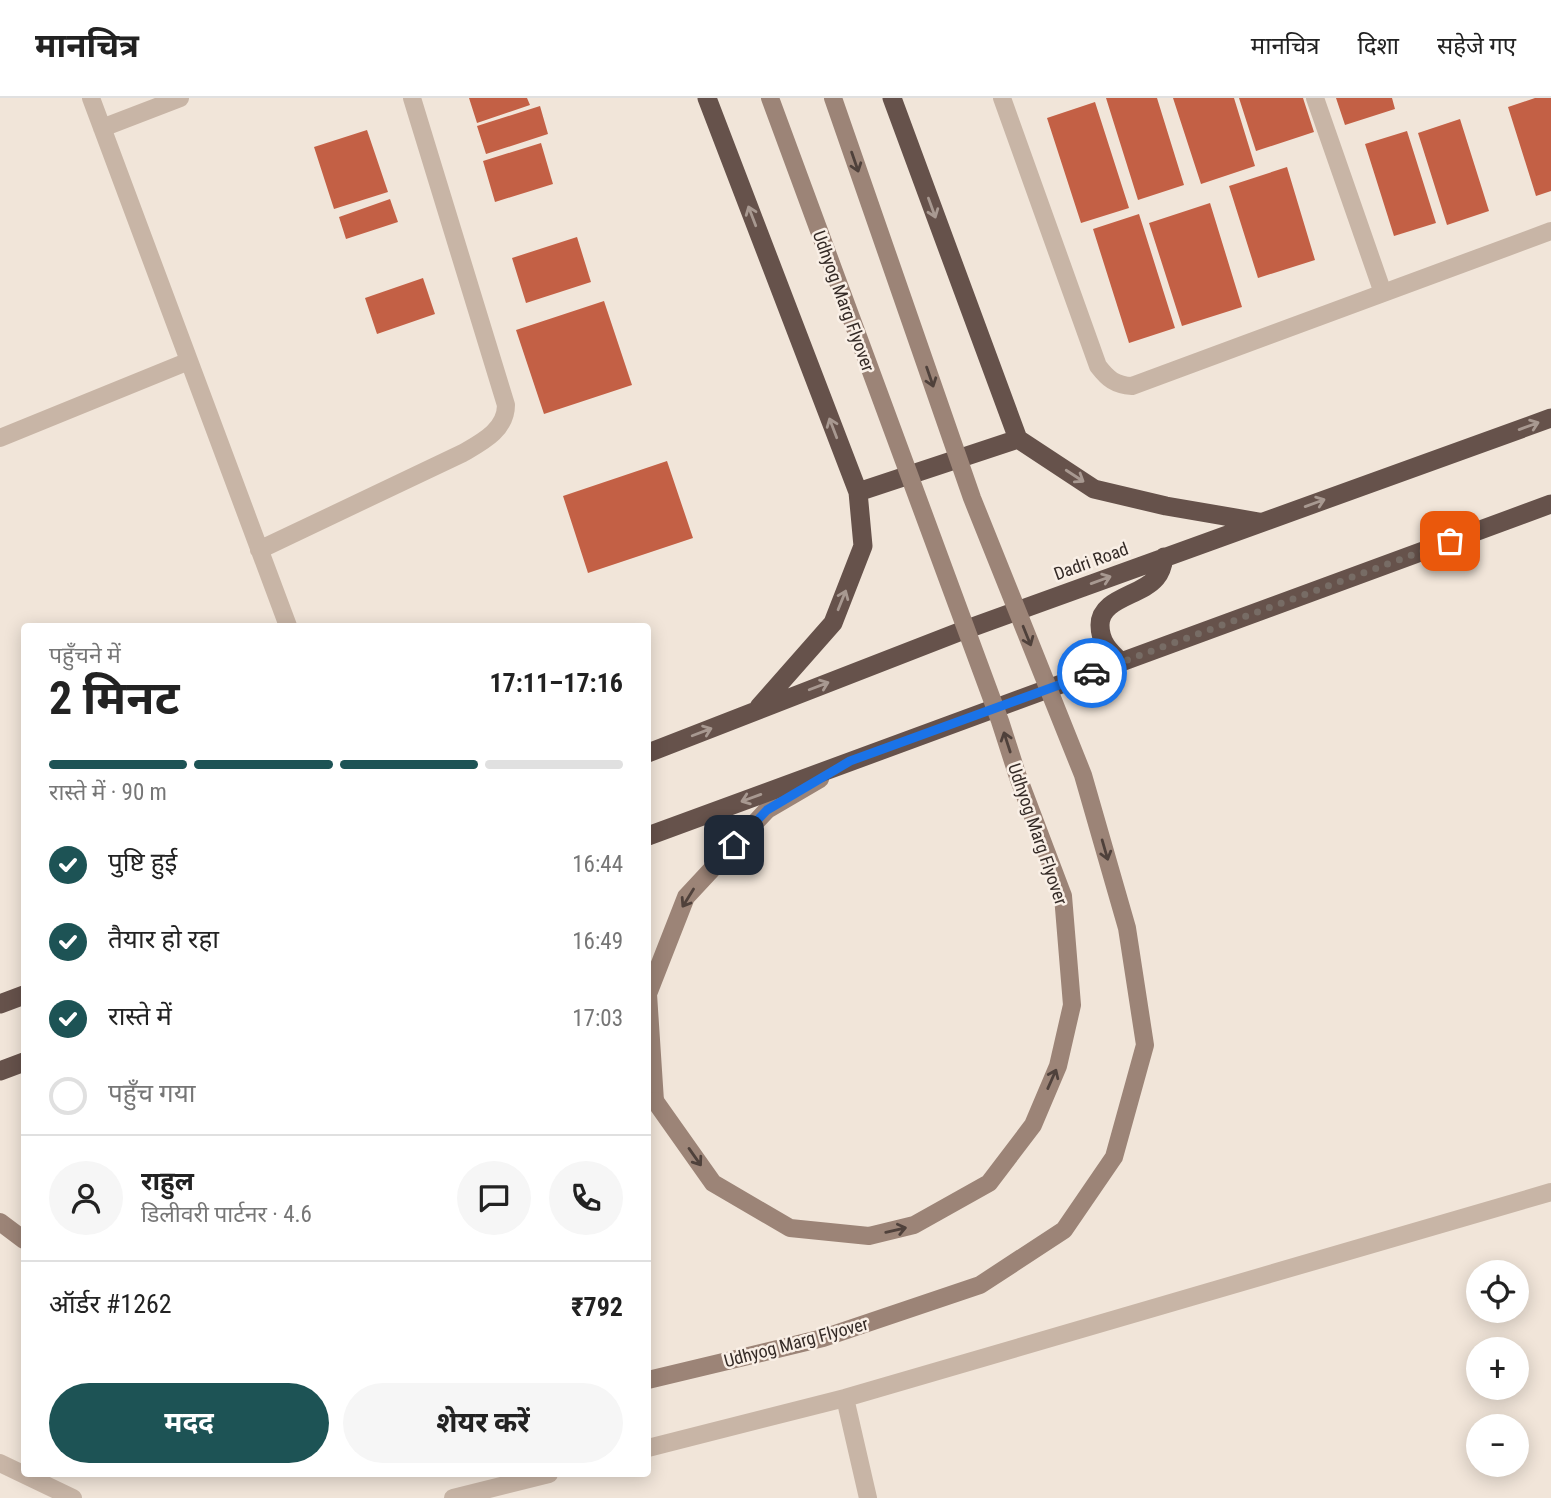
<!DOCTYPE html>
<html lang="hi">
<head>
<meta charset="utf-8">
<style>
	:root { --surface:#fff; --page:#f6f6f6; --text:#222; --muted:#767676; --line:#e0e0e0; --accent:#1d5355 }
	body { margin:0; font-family:"Roboto Condensed","Noto Sans Devanagari",sans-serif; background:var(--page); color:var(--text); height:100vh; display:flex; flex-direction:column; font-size:26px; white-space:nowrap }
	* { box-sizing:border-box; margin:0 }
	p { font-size:23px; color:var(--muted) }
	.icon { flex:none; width:38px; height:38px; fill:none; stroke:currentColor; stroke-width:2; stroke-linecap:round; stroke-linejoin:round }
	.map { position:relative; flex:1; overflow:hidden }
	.side { position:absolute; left:21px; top:525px; width:630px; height:854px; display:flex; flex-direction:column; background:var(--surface); border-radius:7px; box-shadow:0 4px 18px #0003 }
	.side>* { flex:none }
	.buttons { position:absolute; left:1466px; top:1162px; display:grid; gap:14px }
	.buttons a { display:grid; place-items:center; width:63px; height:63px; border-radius:50%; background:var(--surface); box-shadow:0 4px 18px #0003; font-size:35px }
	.pin { position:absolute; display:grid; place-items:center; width:60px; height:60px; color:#fff; margin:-30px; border-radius:14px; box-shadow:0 4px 10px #0006 }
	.courier { position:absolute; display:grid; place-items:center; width:70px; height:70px; margin:-35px; border:5px solid #1a73e8; border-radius:50%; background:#fff; color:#222; box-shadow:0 2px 9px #0007 }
	.head em { font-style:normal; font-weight:700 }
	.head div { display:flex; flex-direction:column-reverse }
	.head { display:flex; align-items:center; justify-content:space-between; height:119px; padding:0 28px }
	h1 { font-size:46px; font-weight:700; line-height:52px }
	.bar { display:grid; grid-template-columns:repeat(4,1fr); gap:10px 7px; align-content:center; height:84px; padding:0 28px }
	.bar i { height:9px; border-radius:5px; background:var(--line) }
	.bar .current { background:var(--accent) }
	.bar p { grid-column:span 4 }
	.line { display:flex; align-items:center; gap:18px; padding:0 28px; border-top:2px solid var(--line) }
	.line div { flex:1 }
	.round { display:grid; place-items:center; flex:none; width:74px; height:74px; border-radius:37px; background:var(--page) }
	ol { padding:0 28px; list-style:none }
	li { display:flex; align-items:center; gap:21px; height:77px }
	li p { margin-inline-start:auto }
	li .icon { padding:7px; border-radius:50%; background:var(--accent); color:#fff; stroke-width:4 }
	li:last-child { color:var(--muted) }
	li i { width:38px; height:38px; border:4px solid var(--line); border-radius:50% }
	.action { display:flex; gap:14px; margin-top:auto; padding:14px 28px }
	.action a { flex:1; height:80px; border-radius:42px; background:var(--accent); color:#fff; font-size:28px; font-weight:700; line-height:80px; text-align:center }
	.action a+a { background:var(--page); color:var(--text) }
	header { display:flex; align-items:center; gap:42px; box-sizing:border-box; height:98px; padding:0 35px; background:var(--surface); border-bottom:2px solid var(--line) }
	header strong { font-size:33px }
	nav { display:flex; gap:38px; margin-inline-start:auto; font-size:24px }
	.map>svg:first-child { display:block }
	.building { fill:#c36045 }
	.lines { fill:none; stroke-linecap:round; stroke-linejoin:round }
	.service { stroke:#c8b5a6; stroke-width:18 }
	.minor { stroke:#c8b5a6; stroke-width:18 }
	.secondary { stroke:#9c8477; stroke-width:18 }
	.trunk { stroke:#66524b; stroke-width:19 }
	.secondary-bridge { stroke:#9c8477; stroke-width:18 }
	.oneway { stroke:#4f413b }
	.oneway2 { stroke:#a89991 }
	.done { stroke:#776c65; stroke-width:7; stroke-dasharray:0 12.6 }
	.route { stroke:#1a73e8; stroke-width:9 }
	.labels { text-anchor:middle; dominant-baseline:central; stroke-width:5; stroke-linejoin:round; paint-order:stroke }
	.street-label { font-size:18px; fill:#352b27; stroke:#f9efe6 }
</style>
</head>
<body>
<header>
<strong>मानचित्र</strong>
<nav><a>मानचित्र</a><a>दिशा</a><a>सहेजे गए</a></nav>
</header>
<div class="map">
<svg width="1551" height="1400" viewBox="0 0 1551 1400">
	<rect width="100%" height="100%" fill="#f1e5d9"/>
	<!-- building -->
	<path class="building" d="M469 0H527L530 7 477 25Z
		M1106 0H1157L1184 87 1138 102Z
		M1173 0H1234L1255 68 1201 86Z
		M1239 0H1303L1314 34 1256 53Z
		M1336 0H1392L1395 11 1345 27Z
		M1535 0H1551V93L1536 98 1508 9Z
		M1095 4 1129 110 1081 125 1047 20Z
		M540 8 548 36 486 56 477 28Z
		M1460 21 1489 113 1447 127 1418 35Z
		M367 32 388 94 334 111 314 49Z
		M1407 33 1436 125 1394 138 1365 46Z
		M541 45 553 86 495 104 483 63Z
		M1287 69 1315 162 1258 180 1229 88Z
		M390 101 398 124 346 141 339 119Z
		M1210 105 1242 209 1182 228 1149 125Z
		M1139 116 1175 230 1129 245 1093 131Z
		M577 139 591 184 526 205 512 160Z
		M423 180 435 216 377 236 365 200Z
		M604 203 632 287 544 316 516 232Z
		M667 363 693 440 588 475 563 398Z"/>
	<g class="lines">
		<!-- service -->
		<path class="service" d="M845 1300 868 1400
			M648 1350 845 1300 1551 1094
			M0 1365 73 1400
			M453 1400 549 1376"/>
		<!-- minor -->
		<path class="minor" d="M91 0 288 528
			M1002 0 1098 268C1108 281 1115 287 1132 288L1551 133
			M1315 0 1383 195
			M102 30 180 0
			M0 340 189 263
			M259 452 463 355C482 344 506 332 506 307L412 0"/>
		<!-- secondary -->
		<path class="secondary" d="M655 1003 648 896 686 799 767 712 820 681
			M0 1124 24 1142"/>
		<!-- trunk -->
		<path class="trunk" d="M707 0 858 394 863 448 833 525 759 609
			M892 0 1018 341 1094 391 1166 408 1259 424
			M858 394 1018 341
			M1121 564C1109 553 1100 544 1100 527 1100 500 1141 498 1156 480 1161 474 1163 467 1164 459
			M648 655 959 534 1551 320
			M648 738 1551 406
			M0 906 24 897
			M0 973 24 964"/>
		<!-- secondary-bridge -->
		<path class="secondary-bridge" d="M655 1003 713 1085 790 1130 869 1138 914 1127 989 1085 1033 1027 1058 968 1072 907 1063 798 1018 679 1000 623 770 0
			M648 1282 823 1240 980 1187 1064 1132 1114 1059 1145 947 1127 830 1083 677 972 400 833 0"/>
	</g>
	<!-- one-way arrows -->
	<defs><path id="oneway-shaft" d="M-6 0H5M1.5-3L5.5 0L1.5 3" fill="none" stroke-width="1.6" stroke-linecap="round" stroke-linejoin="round" transform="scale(1.75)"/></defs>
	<g class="oneway">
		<use href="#oneway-shaft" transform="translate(855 64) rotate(71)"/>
		<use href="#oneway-shaft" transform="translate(930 279) rotate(71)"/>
		<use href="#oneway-shaft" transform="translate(1027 538) rotate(68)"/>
		<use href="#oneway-shaft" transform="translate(1007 644) rotate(-108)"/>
		<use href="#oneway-shaft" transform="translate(1105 752) rotate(74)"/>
		<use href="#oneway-shaft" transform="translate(688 800) rotate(122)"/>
		<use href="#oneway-shaft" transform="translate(1052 981) rotate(-66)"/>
		<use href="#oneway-shaft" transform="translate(695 1059) rotate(55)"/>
		<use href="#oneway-shaft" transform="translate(896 1132) rotate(-13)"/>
	</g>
	<g class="oneway2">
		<use href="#oneway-shaft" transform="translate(932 110) rotate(70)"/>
		<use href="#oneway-shaft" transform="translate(752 118) rotate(-111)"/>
		<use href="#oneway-shaft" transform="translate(1529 328) rotate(-20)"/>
		<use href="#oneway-shaft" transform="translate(833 330) rotate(-111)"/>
		<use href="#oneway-shaft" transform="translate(1075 378) rotate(33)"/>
		<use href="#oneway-shaft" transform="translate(1315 405) rotate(-20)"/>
		<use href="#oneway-shaft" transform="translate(1101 482) rotate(-20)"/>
		<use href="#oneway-shaft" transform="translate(842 502) rotate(-68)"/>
		<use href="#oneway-shaft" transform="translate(819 588) rotate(-21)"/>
		<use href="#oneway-shaft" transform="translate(702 634) rotate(-21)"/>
		<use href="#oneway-shaft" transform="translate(751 700) rotate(160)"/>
	</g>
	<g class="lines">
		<!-- done -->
		<path class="done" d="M1092 575 1450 443"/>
		<!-- route -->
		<path class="route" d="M734 747 767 712 850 663 1092 575"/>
	</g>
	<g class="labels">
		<!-- street labels -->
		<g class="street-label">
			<text transform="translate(844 203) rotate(70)">Udhyog Marg Flyover</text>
			<text transform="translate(1091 463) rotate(-20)">Dadri Road</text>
			<text transform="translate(1038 736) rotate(71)">Udhyog Marg Flyover</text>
			<text transform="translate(796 1244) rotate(-15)">Udhyog Marg Flyover</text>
		</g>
	</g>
</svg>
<div class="buttons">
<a><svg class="icon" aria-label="locate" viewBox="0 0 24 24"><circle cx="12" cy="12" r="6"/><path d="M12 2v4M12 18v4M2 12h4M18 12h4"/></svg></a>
<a>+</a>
<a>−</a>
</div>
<div class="pin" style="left:1450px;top:443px;background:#ea580c"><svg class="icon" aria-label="bag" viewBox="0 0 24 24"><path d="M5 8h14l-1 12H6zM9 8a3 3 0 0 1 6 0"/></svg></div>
<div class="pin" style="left:734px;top:747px;background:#1f2937"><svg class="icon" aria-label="home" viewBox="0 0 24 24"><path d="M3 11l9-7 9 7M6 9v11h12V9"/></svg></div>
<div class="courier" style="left:1092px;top:575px"><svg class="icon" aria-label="car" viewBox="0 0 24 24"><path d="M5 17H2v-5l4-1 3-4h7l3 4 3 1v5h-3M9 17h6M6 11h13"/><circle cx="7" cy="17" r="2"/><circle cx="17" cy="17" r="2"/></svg></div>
<section class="side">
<div class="head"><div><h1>2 मिनट</h1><p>पहुँचने में</p></div><em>17:11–17:16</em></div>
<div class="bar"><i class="current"></i><i class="current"></i><i class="current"></i><i></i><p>रास्ते में · 90 m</p></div>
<ol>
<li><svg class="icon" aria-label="check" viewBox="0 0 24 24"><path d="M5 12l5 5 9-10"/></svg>पुष्टि हुई<p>16:44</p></li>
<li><svg class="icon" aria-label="check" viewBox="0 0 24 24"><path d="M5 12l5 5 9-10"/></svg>तैयार हो रहा<p>16:49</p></li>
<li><svg class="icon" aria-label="check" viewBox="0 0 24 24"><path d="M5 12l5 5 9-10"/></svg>रास्ते में<p>17:03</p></li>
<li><i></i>पहुँच गया</li>
</ol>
<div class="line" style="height:126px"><a class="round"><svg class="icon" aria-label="person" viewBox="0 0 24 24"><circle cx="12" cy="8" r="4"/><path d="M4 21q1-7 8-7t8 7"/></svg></a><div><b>राहुल</b><p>डिलीवरी पार्टनर · 4.6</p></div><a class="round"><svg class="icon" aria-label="chat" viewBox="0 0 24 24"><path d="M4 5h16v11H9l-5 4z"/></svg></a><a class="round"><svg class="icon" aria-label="phone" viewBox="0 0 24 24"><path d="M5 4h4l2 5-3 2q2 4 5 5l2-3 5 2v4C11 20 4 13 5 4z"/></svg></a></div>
<div class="line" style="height:91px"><div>ऑर्डर #1262</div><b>₹792</b></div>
<div class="action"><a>मदद</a><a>शेयर करें</a></div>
</section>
</div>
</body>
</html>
